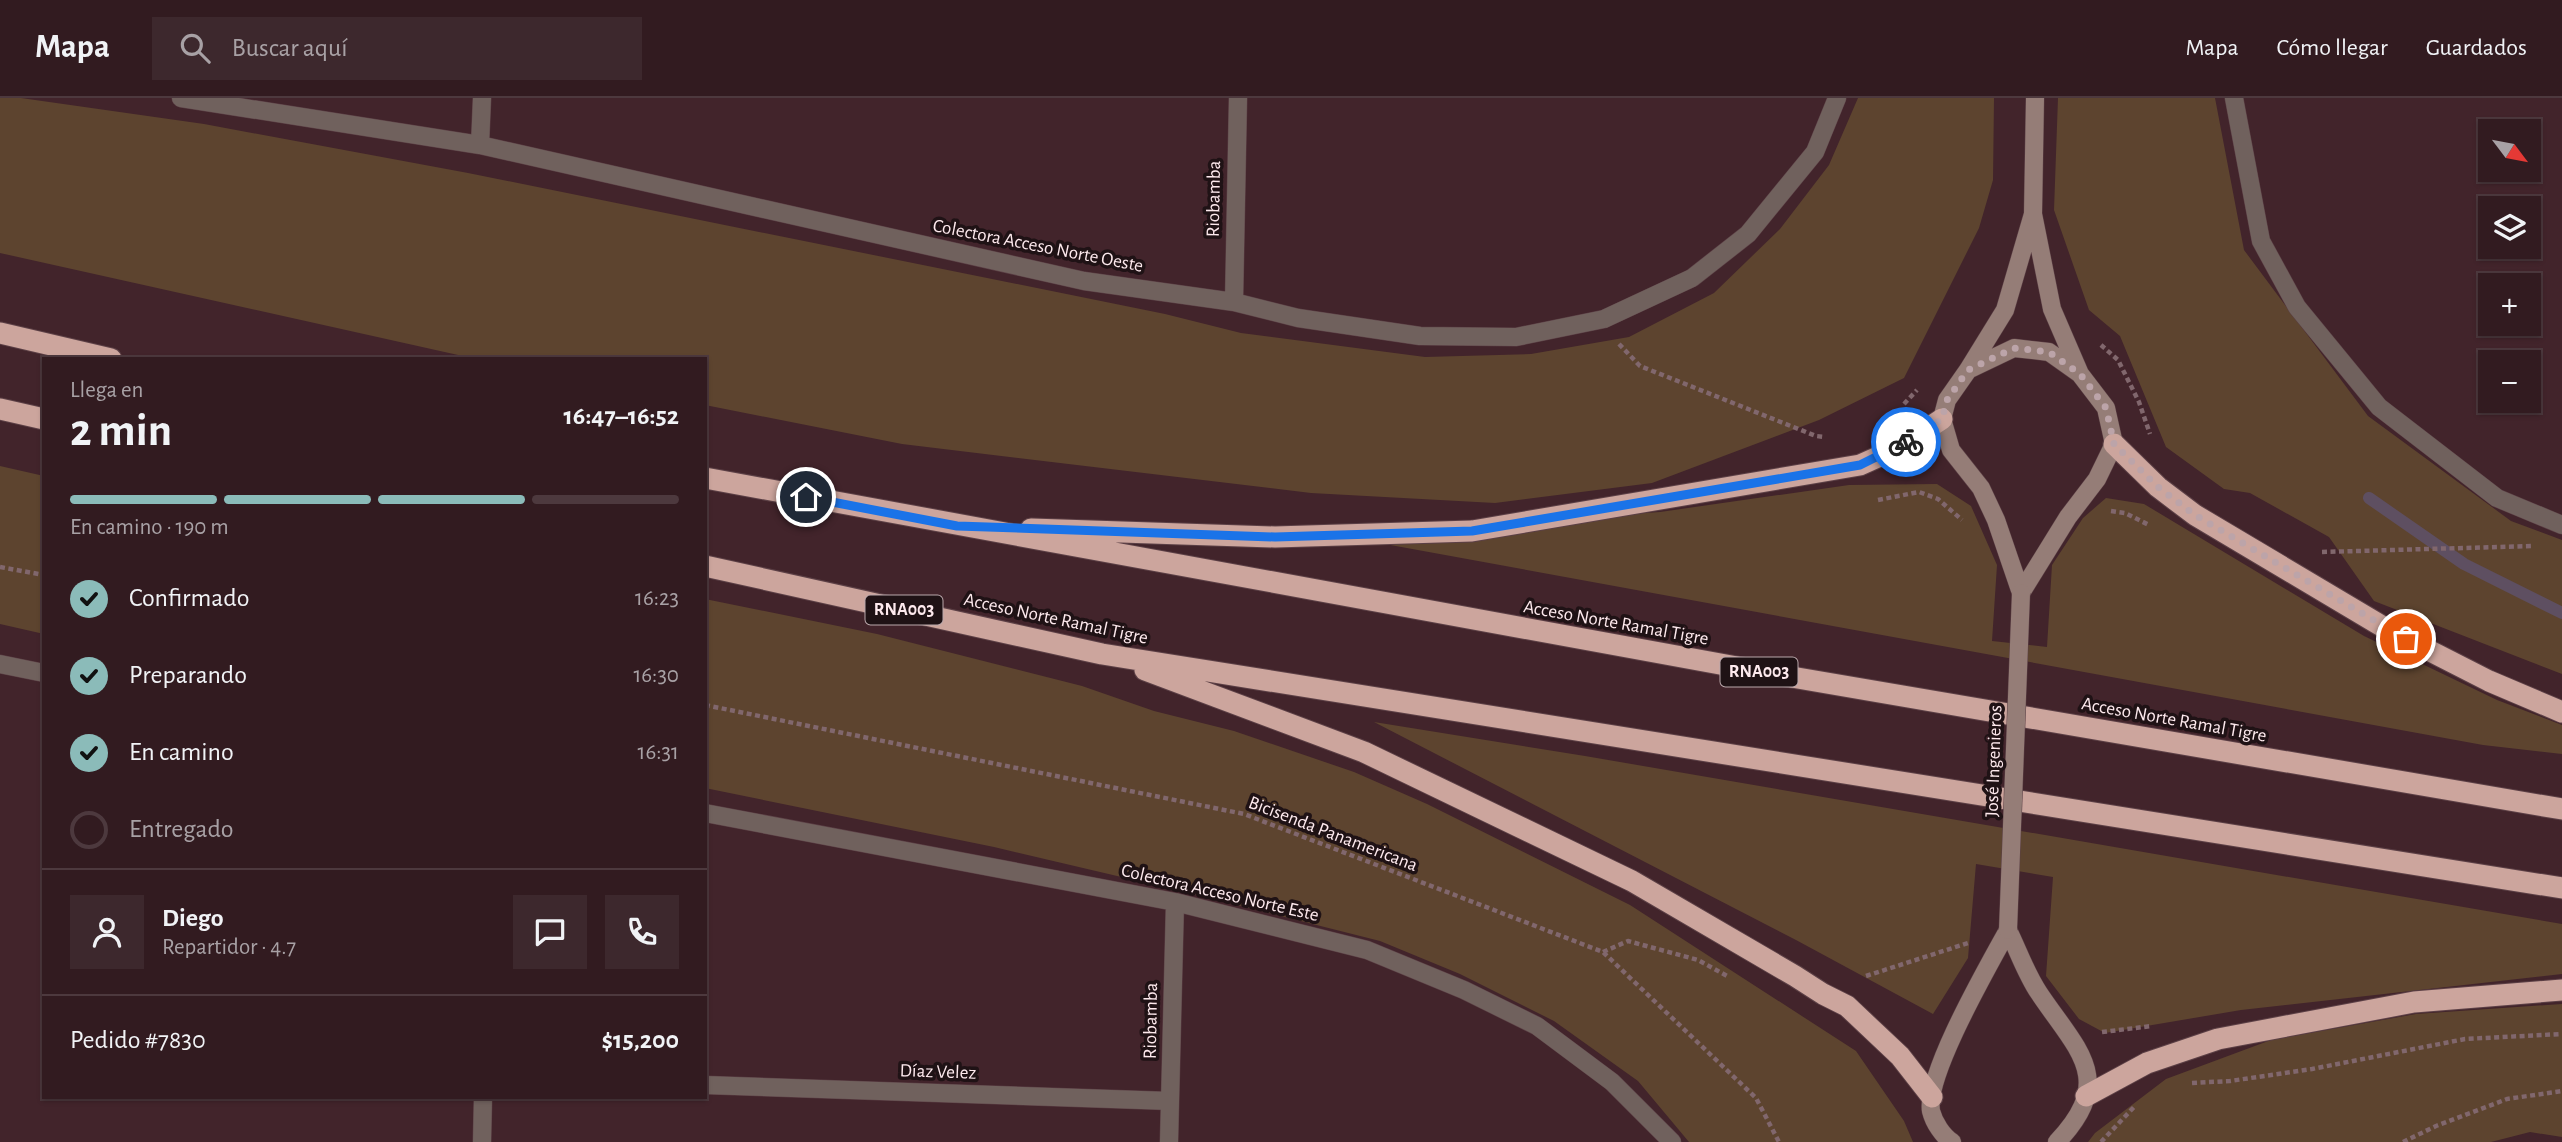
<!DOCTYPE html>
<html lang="es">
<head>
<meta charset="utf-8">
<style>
	:root { --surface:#321b20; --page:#3d282d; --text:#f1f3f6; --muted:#a8a1a5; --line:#4d393e; --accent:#8bbbb9 }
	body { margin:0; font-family:"Alegreya Sans",sans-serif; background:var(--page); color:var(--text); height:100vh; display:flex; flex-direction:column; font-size:26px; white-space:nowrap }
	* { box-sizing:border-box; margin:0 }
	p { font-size:23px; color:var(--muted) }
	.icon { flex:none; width:38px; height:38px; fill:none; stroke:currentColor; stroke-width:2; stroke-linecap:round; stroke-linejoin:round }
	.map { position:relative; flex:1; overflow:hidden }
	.drawer { position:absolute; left:42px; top:259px; width:665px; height:742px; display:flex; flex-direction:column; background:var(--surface); border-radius:0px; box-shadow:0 2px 5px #0004,0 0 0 2px var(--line) }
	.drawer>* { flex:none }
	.needle { width:46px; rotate:122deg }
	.fabs { position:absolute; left:2478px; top:21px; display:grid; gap:14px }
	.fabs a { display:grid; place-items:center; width:63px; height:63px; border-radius:0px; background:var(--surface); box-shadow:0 2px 5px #0004,0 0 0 2px var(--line); font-size:35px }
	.pin { position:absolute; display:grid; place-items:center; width:60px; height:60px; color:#fff; margin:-30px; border:4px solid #fff; border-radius:50%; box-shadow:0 2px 7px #0007 }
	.courier { position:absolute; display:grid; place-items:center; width:70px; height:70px; margin:-35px; border:5px solid #1a73e8; border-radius:50%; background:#fff; color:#222; box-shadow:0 2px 9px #0007 }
	.overview em { font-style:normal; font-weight:700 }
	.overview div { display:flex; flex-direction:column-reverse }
	.overview { display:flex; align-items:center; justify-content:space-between; height:119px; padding:0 28px }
	h1 { font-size:46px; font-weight:700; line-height:52px }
	.bar { display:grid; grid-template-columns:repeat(4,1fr); gap:10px 7px; align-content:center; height:84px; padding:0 28px }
	.bar i { height:9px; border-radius:5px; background:var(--line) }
	.bar .selected { background:var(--accent) }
	.bar p { grid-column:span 4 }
	.line { display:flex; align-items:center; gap:18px; padding:0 28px; border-top:2px solid var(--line) }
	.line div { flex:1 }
	.round { display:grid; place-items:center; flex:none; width:74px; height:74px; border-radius:0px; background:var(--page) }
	ol { padding:0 28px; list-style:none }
	li { display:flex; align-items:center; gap:21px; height:77px }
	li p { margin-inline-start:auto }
	li .icon { padding:7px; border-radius:50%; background:var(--accent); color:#111; stroke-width:4 }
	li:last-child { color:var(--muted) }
	li i { width:38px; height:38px; border:4px solid var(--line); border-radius:50% }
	header { display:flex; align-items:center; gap:42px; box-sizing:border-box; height:98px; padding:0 35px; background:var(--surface); border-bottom:2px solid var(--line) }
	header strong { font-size:33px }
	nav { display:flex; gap:38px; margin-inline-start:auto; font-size:24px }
	.search { width:490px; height:63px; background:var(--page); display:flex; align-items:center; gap:18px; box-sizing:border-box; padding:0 24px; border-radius:0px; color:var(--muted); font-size:26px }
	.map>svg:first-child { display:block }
	.green { fill:#5d442f }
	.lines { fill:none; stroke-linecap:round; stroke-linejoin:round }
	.stream { stroke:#5e4f61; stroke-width:12 }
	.street-casing { stroke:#5c4046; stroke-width:19 }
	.secondary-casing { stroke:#5c4046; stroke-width:19 }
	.highway-casing { stroke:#5c4046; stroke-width:23 }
	.path { stroke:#81676d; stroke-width:4.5; stroke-dasharray:5 3.5; stroke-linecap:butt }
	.street { stroke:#70615d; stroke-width:18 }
	.secondary { stroke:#957d77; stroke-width:18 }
	.highway { stroke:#cca59d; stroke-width:21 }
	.secondary-bridge-casing { stroke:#5c4046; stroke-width:19; stroke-linecap:butt }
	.secondary-bridge { stroke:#957d77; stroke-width:18 }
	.done { stroke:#bca4a9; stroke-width:7; stroke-dasharray:0 12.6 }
	.route { stroke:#1a73e8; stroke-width:9 }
	.labels { text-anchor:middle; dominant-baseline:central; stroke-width:7; stroke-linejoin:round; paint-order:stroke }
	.shield { fill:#1f1215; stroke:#baa8ac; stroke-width:2 }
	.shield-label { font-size:18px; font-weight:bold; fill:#fde9ed }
	.street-label { font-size:19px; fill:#fde9ed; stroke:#1f1215 }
</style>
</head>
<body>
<header>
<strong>Mapa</strong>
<div class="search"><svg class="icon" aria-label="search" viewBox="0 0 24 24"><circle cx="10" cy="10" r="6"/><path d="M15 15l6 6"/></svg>Buscar aquí</div>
<nav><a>Mapa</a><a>Cómo llegar</a><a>Guardados</a></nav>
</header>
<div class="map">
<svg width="2562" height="1044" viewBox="0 0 2562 1044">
	<rect width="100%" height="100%" fill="#42242b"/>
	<!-- green -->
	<path class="green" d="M0 0H21L204 26 468 75 1165 216 1241 235 1425 259 1531 256 1629 239 1714 195 1780 131 1829 67 1858 0H1994L1993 82 1979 130 1904 280 1819 322 1652 385 1495 405 1311 395 902 346 705 307V261H476L0 155Z
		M2058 0H2215L2244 152 2368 318 2511 423 2562 442V576L2374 503 2329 439 2250 395 2224 391 2166 349 2120 238 2089 212 2054 112Z
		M0 368 44 378V536L0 526Z
		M1937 386 1971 408 1997 467 1992 543 2047 549 2052 467 2083 420 2106 400 2144 406 2364 538 2497 602 2562 627V656L2483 647 1352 440 1425 430 1660 414 1849 387Z
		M705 501 877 536 1082 588 1154 613 1234 633 1354 674 1427 706 1630 807 1856 953 1904 1023 1913 1044H1689L1638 983 1554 923 1460 876 1380 843 1198 797 994 749 705 690Z
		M1374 624 1585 658 2562 826V876L2241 912 2105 935 2079 921 2046 878 2053 779 1976 766 1968 860 1933 916 1796 842Z
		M2562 906V1039L2530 1034 2491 1044H2088L2095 1035 2166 981 2271 942 2416 916Z"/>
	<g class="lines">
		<!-- stream -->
		<path class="stream" d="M2369 400 2464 466 2562 515"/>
		<!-- street casing -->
		<g class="street-casing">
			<path id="street" d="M181 0 480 47 1084 183 1234 204 1298 220 1420 238 1516 239 1604 221 1692 180 1748 136 1815 54 1837 0
				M2234 0 2261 143 2297 209 2379 309 2497 400 2562 427
				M480 47 482 0
				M1234 204 1238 0
				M0 566 44 575
				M705 715 1175 804 1367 852 1464 892 1537 928 1612 984 1672 1044
				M705 987 1170 1003
				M482 1044 483 999
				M1169 1044 1175 804"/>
		</g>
		<!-- secondary casing -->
		<g class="secondary-casing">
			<path id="secondary" d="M2035 0 2033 116 2052 211 2080 276
				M1968 272 2014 250 2049 254 2080 276 2106 310 2114 346 2097 381 2068 419 2021 495
				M2021 495 1996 422 1981 390 1951 352 1942 321 1947 302 1968 272 2005 212 2033 116
				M2008 832C2018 852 2026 876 2039 895 2077 952 2117 981 2057 1044
				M1952 1044C1943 1038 1934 1025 1931 1013 1925 977 1989 867 2008 832"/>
		</g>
		<!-- highway casing -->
		<g class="highway-casing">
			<path id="highway" d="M0 235 111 261
				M0 311 44 321
				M2114 346 2158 389 2195 417 2385 530 2489 583 2562 614
				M705 380 1780 577 2562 711
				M1031 431 1275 439 1472 433 1860 367 1898 350 1942 321
				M705 468 1102 556 2562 790
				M1145 572 1364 654 1632 783 1795 878 1823 896 1847 908 1900 958 1932 999
				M2086 998 2147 965 2218 941 2414 904 2562 892"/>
		</g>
		<!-- path -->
		<path class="path" d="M1619 246 1640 268 1816 338 1825 339
			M2101 247 2118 262 2139 304 2150 336
			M1904 306 1917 292
			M1878 402 1919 394 1938 401 1962 422
			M2111 413 2125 415 2149 427
			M2322 454 2533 448
			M0 469 44 477
			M705 607 1244 716 1603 854 1756 1000 1779 1044
			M1603 854 1628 843 1698 862 1729 879
			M1866 878 1968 845
			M2102 934 2152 928
			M2192 985 2230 983 2312 971 2465 941 2562 936
			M2101 1044 2134 1009
			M2403 1044 2436 1028 2507 1001 2562 993"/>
		<!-- street -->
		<use href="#street" class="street"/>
		<!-- secondary -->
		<use href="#secondary" class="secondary"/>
		<!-- highway -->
		<use href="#highway" class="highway"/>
		<!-- secondary-bridge casing -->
		<g class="secondary-bridge-casing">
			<path id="secondary-bridge" d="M2008 832 2021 495"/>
		</g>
		<!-- secondary-bridge -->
		<use href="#secondary-bridge" class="secondary-bridge"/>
	</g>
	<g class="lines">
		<!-- done -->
		<path class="done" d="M1906 344 1942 321 1947 302 1968 272 2014 250 2049 254 2080 276 2106 310 2114 346 2158 389 2195 417 2406 541"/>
		<!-- route -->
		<path class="route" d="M806 399 957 428 1275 439 1472 433 1860 367 1906 344"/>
	</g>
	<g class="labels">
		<!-- shield labels -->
		<g class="shield">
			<rect x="865.5" y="497.5" width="77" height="29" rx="5"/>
			<rect x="1720.5" y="559.5" width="77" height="29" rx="5"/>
		</g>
		<g class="shield-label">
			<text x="904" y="512">RNA003</text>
			<text x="1759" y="574">RNA003</text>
		</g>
		<!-- street labels -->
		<g class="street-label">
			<text transform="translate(1214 101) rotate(-89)">Riobamba</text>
			<text transform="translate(1038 148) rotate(11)">Colectora Acceso Norte Oeste</text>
			<text transform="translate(1056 521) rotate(12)">Acceso Norte Ramal Tigre</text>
			<text transform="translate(1616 525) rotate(10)">Acceso Norte Ramal Tigre</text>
			<text transform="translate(2174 622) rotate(10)">Acceso Norte Ramal Tigre</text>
			<text transform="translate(1994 663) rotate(-88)">José Ingenieros</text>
			<text transform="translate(1333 736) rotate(21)">Bicisenda Panamericana</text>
			<text transform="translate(1220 795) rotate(13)">Colectora Acceso Norte Este</text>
			<text transform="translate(1151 923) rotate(-89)">Riobamba</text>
			<text transform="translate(938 974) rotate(2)">Díaz Velez</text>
		</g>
	</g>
</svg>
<div class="fabs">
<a><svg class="needle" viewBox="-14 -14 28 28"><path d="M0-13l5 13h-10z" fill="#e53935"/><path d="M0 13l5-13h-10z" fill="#a8a1a5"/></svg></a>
<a><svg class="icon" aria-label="layers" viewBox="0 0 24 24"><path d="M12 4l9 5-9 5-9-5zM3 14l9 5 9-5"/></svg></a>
<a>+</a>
<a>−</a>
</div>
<div class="pin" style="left:2406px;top:541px;background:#ea580c"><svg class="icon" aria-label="bag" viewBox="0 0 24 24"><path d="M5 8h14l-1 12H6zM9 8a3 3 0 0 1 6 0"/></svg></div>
<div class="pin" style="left:806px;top:399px;background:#1f2937"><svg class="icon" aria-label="home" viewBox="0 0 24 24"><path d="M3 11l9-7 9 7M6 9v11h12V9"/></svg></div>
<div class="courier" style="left:1906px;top:344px"><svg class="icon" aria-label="bike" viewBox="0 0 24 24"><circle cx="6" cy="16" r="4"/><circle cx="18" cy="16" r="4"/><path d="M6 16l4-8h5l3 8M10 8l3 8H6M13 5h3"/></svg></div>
<section class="drawer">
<div class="overview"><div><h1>2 min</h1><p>Llega en</p></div><em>16:47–16:52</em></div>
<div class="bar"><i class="selected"></i><i class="selected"></i><i class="selected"></i><i></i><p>En camino · 190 m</p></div>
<ol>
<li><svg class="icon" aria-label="check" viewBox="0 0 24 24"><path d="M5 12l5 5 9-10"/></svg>Confirmado<p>16:23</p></li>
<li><svg class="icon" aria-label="check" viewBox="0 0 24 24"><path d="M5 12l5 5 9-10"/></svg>Preparando<p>16:30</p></li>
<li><svg class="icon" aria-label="check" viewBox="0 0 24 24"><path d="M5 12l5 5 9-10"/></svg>En camino<p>16:31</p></li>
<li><i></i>Entregado</li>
</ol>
<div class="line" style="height:126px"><a class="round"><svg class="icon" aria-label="person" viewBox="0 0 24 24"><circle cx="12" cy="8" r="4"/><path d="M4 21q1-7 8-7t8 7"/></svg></a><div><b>Diego</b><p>Repartidor · 4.7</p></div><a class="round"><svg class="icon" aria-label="chat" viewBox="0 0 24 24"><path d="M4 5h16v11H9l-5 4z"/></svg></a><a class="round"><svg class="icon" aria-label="phone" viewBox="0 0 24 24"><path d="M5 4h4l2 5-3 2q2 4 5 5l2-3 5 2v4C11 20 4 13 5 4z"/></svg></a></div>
<div class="line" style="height:91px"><div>Pedido #7830</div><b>$15,200</b></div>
</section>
</div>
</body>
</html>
